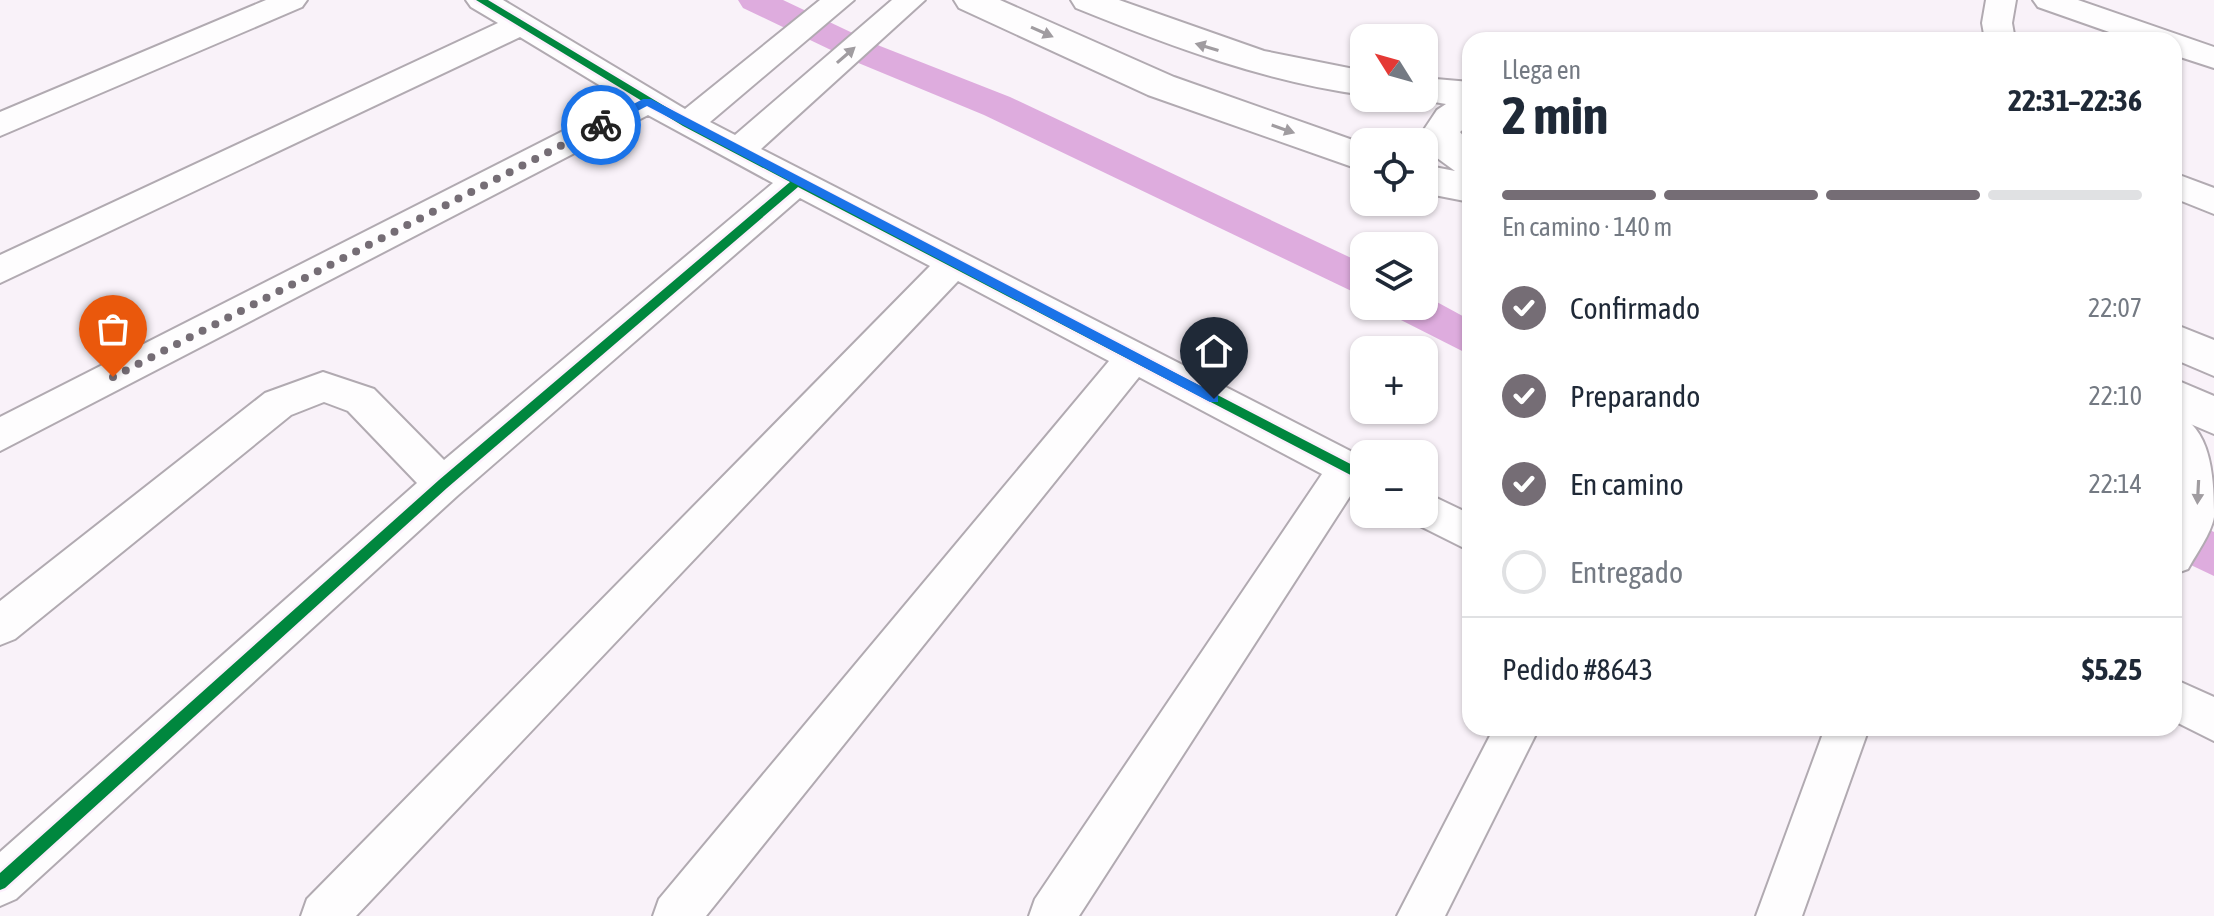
<!DOCTYPE html>
<html lang="es">
<head>
<meta charset="utf-8">
<style>
	:root { --surface:#fff; --page:#f6f6f7; --text:#1f2937; --muted:#747a83; --line:#e0e1e3; --accent:#756d75 }
	body { margin:0; font-family:"Asap Condensed",sans-serif; background:var(--page); color:var(--text); height:100vh; display:flex; flex-direction:column; font-size:30px; white-space:nowrap }
	* { box-sizing:border-box; margin:0 }
	p { font-size:26px; color:var(--muted) }
	.icon { flex:none; width:44px; height:44px; fill:none; stroke:currentColor; stroke-width:2; stroke-linecap:round; stroke-linejoin:round }
	.map { position:relative; flex:1; overflow:hidden }
	.details { position:absolute; left:1462px; top:32px; width:720px; height:704px; display:flex; flex-direction:column; background:var(--surface); border-radius:24px; box-shadow:0 2px 6px #0004 }
	.details>* { flex:none }
	.needle { width:52px; rotate:307deg }
	.fabs { position:absolute; left:1350px; top:24px; display:grid; gap:16px }
	.fabs a { display:grid; place-items:center; width:88px; height:88px; border-radius:16px; background:var(--surface); box-shadow:0 2px 6px #0004; font-size:40px }
	.pin { position:absolute; display:grid; place-items:center; width:68px; height:68px; color:#fff; margin:-82px -34px; border-radius:50% 50% 50% 0; rotate:-45deg; box-shadow:0 0 8px #0007 }
	.pin .icon { rotate:45deg }
	.courier { position:absolute; display:grid; place-items:center; width:80px; height:80px; margin:-40px; border:6px solid #1a73e8; border-radius:50%; background:#fff; color:#222; box-shadow:0 2px 10px #0007 }
	.headline em { font-style:normal; font-weight:700 }
	.headline div { display:flex; flex-direction:column-reverse }
	.headline { display:flex; align-items:center; justify-content:space-between; height:136px; padding:0 40px }
	h1 { font-size:52px; font-weight:700; line-height:60px }
	.bar { display:grid; grid-template-columns:repeat(4,1fr); gap:12px 8px; align-content:center; height:96px; padding:0 40px }
	.bar i { height:10px; border-radius:6px; background:var(--line) }
	.bar .selected { background:var(--accent) }
	.bar p { grid-column:span 4 }
	.line { display:flex; align-items:center; gap:20px; padding:0 40px; border-top:2px solid var(--line) }
	.line div { flex:1 }
	ol { padding:0 40px; list-style:none }
	li { display:flex; align-items:center; gap:24px; height:88px }
	li p { margin-inline-start:auto }
	li .icon { padding:8px; border-radius:50%; background:var(--accent); color:#fff; stroke-width:4 }
	li:last-child { color:var(--muted) }
	li i { width:44px; height:44px; border:4px solid var(--line); border-radius:50% }
	.map>svg:first-child { display:block }
	.lines { fill:none; stroke-linecap:round; stroke-linejoin:round }
	.canal { fill:#deacde; fill-rule:evenodd }
	.minor-casing { stroke:#b1aab1; stroke-width:4 }
	.tertiary-casing { stroke:#b1aab1; stroke-width:4 }
	.minor { fill:#fefdfe; fill-rule:evenodd }
	.tertiary { fill:#fefdfe; fill-rule:evenodd }
	.cycleway-casing { stroke:#fceffc; stroke-width:5 }
	.cycleway { fill:#00873e; fill-rule:evenodd }
	.oneway { fill:#a09ca0 }
	.route { fill:#1a73e8 }
	.done { stroke:#756d75; stroke-width:8; stroke-dasharray:0 14.4 }
</style>
</head>
<body>
<div class="map">
<svg width="2214" height="916" viewBox="0 0 2214 916">
	<rect width="100%" height="100%" fill="#f9f2f9"/>
	<g class="lines">
		<!-- canal -->
		<path class="canal" d="M738 0H783L880 46 1010 97 1364 264V297L984 115 856 62 743 8Z
			M1424 295 1470 320V355L1395 317 1389 306H1424Z
			M2174 515 2214 532V576L2174 557Z"/>
		<!-- minor casing -->
		<g class="minor-casing">
			<path id="minor" d="M266 0H307L302 7 0 136V112Z
				M466 0H503L685 109 820 0H854L710 122 735 135 892 0H925L761 149 1364 458V493L1354 490 1079 916H1029L1035 899 1322 474 1139 377 706 916H653L659 899 1109 361 958 281 356 916H301L307 899 930 266 800 198 457 496 16 899 0 906V852L417 483 348 411 324 402 291 415 15 639 0 645V601L265 393 323 372 374 389 444 460 773 183 648 115 0 451V417L624 100 520 37 0 283V255L498 23 471 7Z
				M1986 0H2016L2012 23 2015 40H1985L1982 23Z
				M2033 0H2078L2214 47V68L2174 55V40H2132L2038 7Z
				M2174 173 2214 188V214L2174 198Z
				M2174 413C2213 427 2214 482 2214 517 2211 534 2196 554 2188 569L2174 574V518L2181 472 2174 461Z
				M1424 492 1470 514V551L1410 521 1407 514H1424Z
				M2174 679 2214 697V741L2174 721Z
				M1494 728H1539L1445 916H1397Z
				M1825 728H1869L1802 916H1756Z"/>
		</g>
		<!-- tertiary casing -->
		<g class="tertiary-casing">
			<path id="tertiary" d="M954 0H1000L1174 77 1364 144V171L1148 95 959 8Z
				M1071 0H1119L1264 51 1364 71V95C1263 81 1170 46 1076 8Z
				M1424 78 1470 82V123L1460 132 1470 144V202L1424 193V165L1455 171 1433 155 1423 131 1437 110 1446 104 1411 98H1424Z
				M2174 324 2214 340V376L2174 359Z
				M2174 379 2214 396V434L2174 417Z"/>
		</g>
		<!-- minor -->
		<use href="#minor" class="minor"/>
		<!-- tertiary -->
		<use href="#tertiary" class="tertiary"/>
		<!-- cycleway casing -->
		<g class="cycleway-casing">
			<path id="cycleway" d="M476 0H488L691 122 1364 471V482L798 187 447 488 5 888 0 890V873L439 480 790 182 683 126Z"/>
		</g>
		<!-- cycleway -->
		<use href="#cycleway" class="cycleway"/>
	</g>
	<!-- one-way arrows -->
	<defs><path id="oneway-solid" d="M-6-.8H1V-3.2L6.5 0L1 3.2V.8H-6Z" transform="scale(2)"/></defs>
	<g class="oneway">
		<use href="#oneway-solid" transform="translate(1042 32) rotate(24)"/>
		<use href="#oneway-solid" transform="translate(1207 47) rotate(-163)"/>
		<use href="#oneway-solid" transform="translate(846 55) rotate(-41)"/>
		<use href="#oneway-solid" transform="translate(1283 129) rotate(19)"/>
		<use href="#oneway-solid" transform="translate(2198 492) rotate(93)"/>
	</g>
	<!-- route -->
	<path class="route" d="M643 99H651L1218 395V402H1210L647 106 605 128H597V123Z"/>
	<g class="lines">
		<!-- done -->
		<path class="done" d="M113 377 601 125"/>
	</g>
</svg>
<div class="fabs">
<a><svg class="needle" viewBox="-14 -14 28 28"><path d="M0-13l5 13h-10z" fill="#e53935"/><path d="M0 13l5-13h-10z" fill="#747a83"/></svg></a>
<a><svg class="icon" aria-label="locate" viewBox="0 0 24 24"><circle cx="12" cy="12" r="6"/><path d="M12 2v4M12 18v4M2 12h4M18 12h4"/></svg></a>
<a><svg class="icon" aria-label="layers" viewBox="0 0 24 24"><path d="M12 4l9 5-9 5-9-5zM3 14l9 5 9-5"/></svg></a>
<a>+</a>
<a>−</a>
</div>
<div class="pin" style="left:113px;top:377px;background:#ea580c"><svg class="icon" aria-label="bag" viewBox="0 0 24 24"><path d="M5 8h14l-1 12H6zM9 8a3 3 0 0 1 6 0"/></svg></div>
<div class="pin" style="left:1214px;top:399px;background:#1f2937"><svg class="icon" aria-label="home" viewBox="0 0 24 24"><path d="M3 11l9-7 9 7M6 9v11h12V9"/></svg></div>
<div class="courier" style="left:601px;top:125px"><svg class="icon" aria-label="bike" viewBox="0 0 24 24"><circle cx="6" cy="16" r="4"/><circle cx="18" cy="16" r="4"/><path d="M6 16l4-8h5l3 8M10 8l3 8H6M13 5h3"/></svg></div>
<section class="details">
<div class="headline"><div><h1>2 min</h1><p>Llega en</p></div><em>22:31–22:36</em></div>
<div class="bar"><i class="selected"></i><i class="selected"></i><i class="selected"></i><i></i><p>En camino · 140 m</p></div>
<ol>
<li><svg class="icon" aria-label="check" viewBox="0 0 24 24"><path d="M5 12l5 5 9-10"/></svg>Confirmado<p>22:07</p></li>
<li><svg class="icon" aria-label="check" viewBox="0 0 24 24"><path d="M5 12l5 5 9-10"/></svg>Preparando<p>22:10</p></li>
<li><svg class="icon" aria-label="check" viewBox="0 0 24 24"><path d="M5 12l5 5 9-10"/></svg>En camino<p>22:14</p></li>
<li><i></i>Entregado</li>
</ol>
<div class="line" style="height:104px"><div>Pedido #8643</div><b>$5.25</b></div>
</section>
</div>
</body>
</html>
